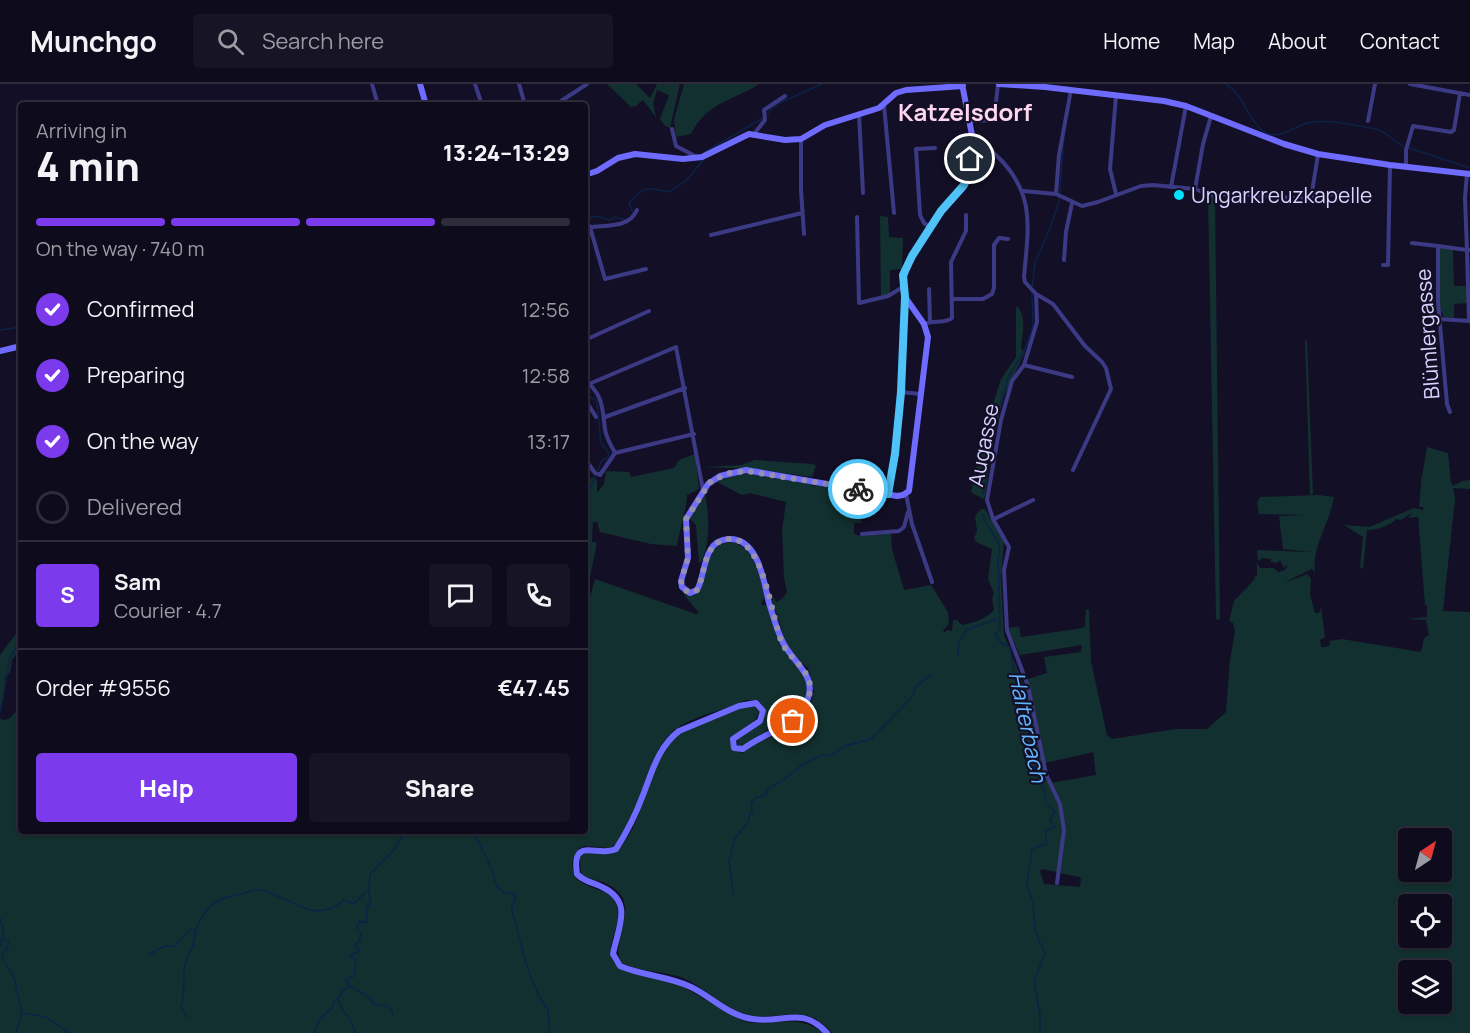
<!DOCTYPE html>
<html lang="en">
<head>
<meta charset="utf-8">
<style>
	:root { --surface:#0e0b1c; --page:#171425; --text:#f1f3f6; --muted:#9b9ba3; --line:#2e2b3b; --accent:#7c3aed }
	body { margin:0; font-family:Manrope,sans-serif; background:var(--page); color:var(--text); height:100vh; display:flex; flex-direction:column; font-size:22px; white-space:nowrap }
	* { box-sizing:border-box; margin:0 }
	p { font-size:20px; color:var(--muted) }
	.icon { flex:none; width:33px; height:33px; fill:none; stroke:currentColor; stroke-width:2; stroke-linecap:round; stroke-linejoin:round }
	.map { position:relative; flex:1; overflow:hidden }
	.panel { position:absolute; left:18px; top:18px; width:570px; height:732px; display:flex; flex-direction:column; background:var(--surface); border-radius:6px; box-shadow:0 2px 4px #0004,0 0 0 2px var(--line) }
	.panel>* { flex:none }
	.needle { width:39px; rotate:36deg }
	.controls { position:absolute; left:1398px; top:744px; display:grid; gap:12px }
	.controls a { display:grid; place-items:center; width:54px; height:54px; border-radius:6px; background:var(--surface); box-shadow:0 2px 4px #0004,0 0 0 2px var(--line); font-size:30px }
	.pin { position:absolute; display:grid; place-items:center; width:51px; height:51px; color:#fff; margin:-26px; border:3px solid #fff; border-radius:50%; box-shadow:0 2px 6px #0007 }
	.courier { position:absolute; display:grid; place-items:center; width:60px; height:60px; margin:-30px; border:4px solid #4fc3f7; border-radius:50%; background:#fff; color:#222; box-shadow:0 2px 8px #0007 }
	.headline em { font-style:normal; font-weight:800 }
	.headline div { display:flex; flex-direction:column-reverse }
	.headline { display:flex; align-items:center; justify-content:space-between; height:102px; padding:0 18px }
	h1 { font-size:39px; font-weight:800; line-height:45px }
	.bar { display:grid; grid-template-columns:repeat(4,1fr); gap:9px 6px; align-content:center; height:72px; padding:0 18px }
	.bar i { height:8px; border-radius:4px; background:var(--line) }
	.bar .active { background:var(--accent) }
	.bar p { grid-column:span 4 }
	.line { display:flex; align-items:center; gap:15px; padding:0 18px; border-top:2px solid var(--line) }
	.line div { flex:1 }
	.round { display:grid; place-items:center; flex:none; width:63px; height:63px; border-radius:6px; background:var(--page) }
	ol { padding:0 18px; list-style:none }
	li { display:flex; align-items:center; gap:18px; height:66px }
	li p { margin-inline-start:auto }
	li .icon { padding:6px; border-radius:50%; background:var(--accent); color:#fff; stroke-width:4 }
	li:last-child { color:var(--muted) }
	li i { width:33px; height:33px; border:3px solid var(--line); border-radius:50% }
	.primary-button { display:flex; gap:12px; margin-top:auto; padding:12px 18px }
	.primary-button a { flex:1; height:69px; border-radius:6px; background:var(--accent); color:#fff; font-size:24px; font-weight:800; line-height:69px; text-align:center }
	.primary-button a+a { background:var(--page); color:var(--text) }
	header { display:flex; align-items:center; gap:36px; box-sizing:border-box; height:84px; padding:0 30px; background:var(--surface); border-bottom:2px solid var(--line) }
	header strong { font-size:28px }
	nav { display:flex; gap:33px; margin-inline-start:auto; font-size:21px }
	.search { width:420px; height:54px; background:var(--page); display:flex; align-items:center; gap:15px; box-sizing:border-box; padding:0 21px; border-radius:6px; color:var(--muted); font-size:22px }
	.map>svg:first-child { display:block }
	.green { fill:#12302f; fill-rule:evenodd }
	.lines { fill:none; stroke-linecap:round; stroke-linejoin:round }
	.stream { stroke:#0c2248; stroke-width:1.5 }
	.street { stroke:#3d3a85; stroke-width:4 }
	.secondary { stroke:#6f6bff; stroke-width:6 }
	.done { stroke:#948fb3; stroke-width:6; stroke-dasharray:0 10.8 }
	.route { stroke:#4fc3f7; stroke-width:8 }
	.poi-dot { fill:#00e5ff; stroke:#130f26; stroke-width:2 }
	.labels { text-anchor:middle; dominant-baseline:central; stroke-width:4.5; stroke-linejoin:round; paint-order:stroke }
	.poi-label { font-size:21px; fill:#d9d4ff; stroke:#130f26; text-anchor:start }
	.street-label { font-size:21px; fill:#d9d4ff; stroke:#130f26 }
	.water-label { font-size:22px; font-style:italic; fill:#62b6ff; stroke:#130f26 }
	.quarter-label { font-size:24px; font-weight:bold; fill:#ffd6f0; stroke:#130f26 }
</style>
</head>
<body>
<header>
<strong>Munchgo</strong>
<div class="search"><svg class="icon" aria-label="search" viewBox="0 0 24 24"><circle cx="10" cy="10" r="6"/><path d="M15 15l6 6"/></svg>Search here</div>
<nav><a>Home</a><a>Map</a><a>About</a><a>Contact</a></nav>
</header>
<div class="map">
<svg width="1470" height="949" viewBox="0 0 1470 949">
	<rect width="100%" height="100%" fill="#130f26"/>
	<!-- green -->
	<path class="green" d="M607 0H636L650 14 657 0H680L670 44 665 42 660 35 669 11 657 6 653 19 656 33 643 16 636 22 631 23Z
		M684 0H759C731 18 708 17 691 50L676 53 674 35Z
		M1208 113H1215L1220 536 1216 535Z
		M880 132 888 133 889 153 903 154 902 185 890 186V210L881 212Z
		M1441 164 1453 166 1454 202H1467V219L1454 220V234L1444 233 1440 225 1439 167Z
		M1016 223H1018C1027 234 1022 251 1021 265L1025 268 1004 312 993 356 985 413 983 415 971 408 984 349 1001 295 1016 273Z
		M1305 256 1307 257 1313 410 1310 411Z
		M1427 363 1448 369 1451 398 1453 402 1462 397 1470 396V405L1453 404 1455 415 1443 527 1470 528V949H832C803 914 776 941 742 929 721 922 704 903 683 894 663 886 639 889 621 878 610 855 639 825 616 806 607 797 592 796 581 791L580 773 582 770 595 768 611 770C644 754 647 671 680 648 694 638 727 629 744 622L753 621 759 628 755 636 731 654 733 665 742 669 757 658 800 636 811 618 814 608 808 584 792 570 787 562 772 516 774 513 776 518 782 515 787 508 784 494 782 446 786 418 750 409 742 411 715 397C745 382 780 395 812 400L814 403 816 400 847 404V418L863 423 866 426 861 439H854V450L862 452 891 449 892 465 904 506 931 501 948 528 949 540 943 546 945 549 947 546 952 547 953 536H957L962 541C973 539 986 535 994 526L992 515 994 509 988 495 992 465 976 458 974 454 977 447 975 432 981 425H985L1004 458 1001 493 1004 551 1024 602 1028 595 1047 589 1044 573 1081 568 1082 561 1020 571 1008 544 1019 543 1021 553 1083 544 1085 543 1086 525 1089 526 1091 577 1107 651 1112 655 1176 645H1207L1226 628 1230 576 1235 547 1233 539 1229 537 1234 517 1254 496 1255 492 1257 493V478L1260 484H1274L1278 488 1285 486 1288 480 1284 484 1280 476 1277 479 1271 478V475L1263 474 1258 477 1257 466 1311 468 1283 465 1279 432 1306 431 1259 430 1257 419 1260 413 1319 411 1334 413C1330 439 1311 463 1315 489L1312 485 1283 499 1308 490 1311 495 1310 510 1315 529H1319L1321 523 1325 553 1320 556 1321 563H1326L1330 561 1329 557 1342 555 1421 568 1424 554 1429 551 1426 536 1407 535 1427 533V521H1425L1418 433 1408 434 1413 428 1401 436 1396 435C1391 441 1378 446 1367 446L1363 485 1360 483 1363 453 1344 441 1369 443 1414 424 1423 426V423H1419L1422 388V421V393ZM1093 668 1096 691 1050 699 1045 679ZM1408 754H1442V788H1408ZM1042 785 1079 793 1081 795 1080 803 1044 800 1040 787ZM1408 820H1442V854H1408ZM1408 886H1442V920H1408Z
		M695 370 699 405 687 411C687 425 679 447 677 462L651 460 600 448 597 438H593L592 458H596V464L585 518V407L588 398 593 393 597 396V409L604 400 606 387 629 388 631 393 674 384 679 376Z
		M755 376 813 380 816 382 812 393 754 385 703 383 741 381Z
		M705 409C709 431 711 458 701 478L699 479 696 441 689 434Z
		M732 458C757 465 760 491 765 512L761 521H767L782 561 802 585 808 605 802 623 789 637 767 646 741 663 738 662 737 655C747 647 774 630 758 616H746C724 627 693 631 673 647 643 673 638 748 610 764L585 762 578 765 572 779 574 792C586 807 612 803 617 823 623 845 598 867 620 885L676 899 743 937C773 945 795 927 823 949H0V634L3 636 9 635 21 622V747H585V532L595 495 696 530 699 529 684 511 697 510C710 493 702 460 732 458Z
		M21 543V563L12 576 10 588 5 593 4 614 0 625V571Z"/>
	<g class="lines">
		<!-- stream -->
		<path class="stream" d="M1226 0C1245 12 1247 35 1263 47 1277 58 1293 43 1307 39 1328 34 1356 42 1377 45 1388 49 1394 58 1405 63
			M766 31 777 20 822 0
			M1409 64 1470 84
			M705 68 763 34
			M633 129 629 119C643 102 648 103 669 108L687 96 703 76
			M588 136C597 128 601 135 611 136L614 133 626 136
			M1032 204 1035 179 1048 149 1059 118 1064 52
			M0 246 21 243
			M585 304 590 313 597 317 601 359 609 369 608 374 602 376 585 416 590 444 585 454 590 462 585 466
			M998 329 1008 294 1025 265 1033 242 1032 209
			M983 410 996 336
			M983 430C987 449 1005 455 998 475L1000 545 995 550 1001 559 1010 563 1014 587 1023 607 1029 643 1028 650 1032 658 1035 686 1045 709 1046 720 1055 727 1050 736 1055 743 1046 747V760L1032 765 1027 801 1033 818 1035 847 1045 870 1034 897 1040 931V949
			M585 501V506
			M958 571 959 558 966 546 997 535
			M0 628 10 574 21 554
			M476 747V753L492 786 497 803 505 809H511L516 814 512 820V826L527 883 538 910 548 926 550 949
			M734 813 729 778 735 754 749 737V732L752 728 751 719 757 713 765 712 768 704 782 697 801 682 820 672 832 671 845 662 871 655 913 612 915 603 931 591
			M0 834 4 848 2 853 9 859 6 867 2 869C2 878 8 882 12 889 15 895 16 902 17 908 23 930 23 926 16 949
			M0 862 2 854
			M148 871 165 862H175L190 846H195
			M351 903 369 913 375 921 387 922 392 926 393 932
			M338 915C342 932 352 930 355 949
			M22 929 46 933 70 949
			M187 934 181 923C185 910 183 899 184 886 185 877 190 869 193 860 195 855 194 848 197 843 205 825 214 815 233 812 241 811 251 805 259 806 291 811 312 843 344 816L353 820 371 803
			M314 949 319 936 332 924 334 917 340 913 342 906 350 902 346 896 354 892 356 877 350 871 360 867 355 860 359 858 361 849 357 845 359 837 367 839 366 825 371 817 369 810 370 790 395 765 404 747"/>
		<!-- street -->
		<path class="street" d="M372 0 378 21
			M475 0 482 21
			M519 0 525 21
			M1410 0 1470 11
			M555 21 587 0
			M884 21 894 129
			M859 30 863 109
			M969 37 994 36 998 0
			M1368 37 1375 0
			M672 45 676 62 697 73
			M754 50 765 36 764 26 785 12
			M801 55V106L804 150
			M972 55C983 58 991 66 999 74 1036 111 1028 145 1024 193L1025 198 1036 210 1037 238 1024 281 1012 297 1001 336 987 416 993 435 1009 463 1004 486 1007 546 1028 602 1046 690 1060 720 1064 746 1057 799
			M1406 82V66L1413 42 1451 48 1454 46 1460 9
			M1467 90 1465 114 1467 166H1470
			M1171 103 1186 22
			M1195 105 1203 60 1211 32
			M1023 107 1056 110 1082 122 1098 118 1141 102 1153 101 1195 105 1210 111 1236 110 1309 115 1342 108
			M1056 110 1059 71 1071 6
			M1116 110 1110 85 1116 12
			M1311 114 1318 71
			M857 133 859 219 888 212 903 203
			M585 136 590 143 605 195 646 185
			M590 143C608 141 629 144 637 126
			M931 144 924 139 920 131 916 65 935 64
			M711 151 802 129
			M1412 159 1438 162
			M1064 176 1066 148 1072 119
			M1383 181H1388L1390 81
			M929 205 930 238
			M1036 210 1053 220 1085 262 1102 278 1106 284 1111 305 1073 386
			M953 215H983L992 210 994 204V161L999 154 1008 155
			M1439 235 1470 237
			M924 240C933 236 945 240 952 234L951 178 966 147V131
			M585 256 649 227
			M1024 281 1072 293
			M585 296C604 312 602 324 605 345 606 354 611 361 615 369L600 391 595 389 585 375
			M589 300 676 263 703 406
			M901 308 920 310
			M585 315 596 333
			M1450 328 1447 320 1438 218V162L1467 166 1469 237
			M605 333 685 304
			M615 369 694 350
			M888 410 895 371 901 308 905 213
			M906 410 912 440 932 498
			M994 435 1033 416
			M862 450 899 447 904 443 908 428"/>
		<!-- secondary -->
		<path class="secondary" d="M420 0 426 21
			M999 0 1045 3 1164 17 1186 22 1284 60 1318 70 1390 81 1470 90
			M585 91 597 87 618 74 635 70 683 75 702 73 749 50 785 56 801 55 825 41 879 24 896 9 906 6 963 2
			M0 267 21 262
			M827 949C801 921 783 940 753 935 729 932 712 913 691 903 669 892 643 892 620 882L613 870C618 843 634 818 602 803 593 798 584 798 577 790 571 751 598 774 616 765 627 748 636 730 643 711 652 688 658 663 679 647L739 622 756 619 763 627 760 637 733 655 734 664 743 665C764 648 796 644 807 617 819 590 789 577 781 554 776 543 773 531 769 519 764 499 759 453 728 455 702 457 706 491 697 506L690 509 682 503 681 497 688 474 686 435 708 400 720 392 746 386 897 412 903 411 909 407 928 253 924 240 905 213 903 196 908 180 939 130 962 105 968 95 972 51 962 0"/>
	</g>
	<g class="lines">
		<!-- done -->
		<path class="done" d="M793 637C804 628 811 614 810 601 807 583 790 575 782 559 771 534 765 454 729 455 702 457 706 491 697 506L694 508 686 507 681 497 688 474 686 435 711 397 729 389 746 387 858 405"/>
		<!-- route -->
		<path class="route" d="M858 405 888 410 895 370 901 308 905 213 903 191 912 172 941 127 964 101 968 92 970 75"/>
	</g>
	<!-- markers -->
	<circle class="poi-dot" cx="1179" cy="111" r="6"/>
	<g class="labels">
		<!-- poi labels -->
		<g class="poi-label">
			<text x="1191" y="111">Ungarkreuzkapelle</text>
		</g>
		<!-- street labels -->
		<g class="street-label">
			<text transform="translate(1427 250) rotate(-94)">Blümlergasse</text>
			<text transform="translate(983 361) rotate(-79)">Augasse</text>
		</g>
		<!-- water labels -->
		<g class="water-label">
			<text transform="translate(1028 643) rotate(78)">Halterbach</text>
		</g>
		<!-- quarter labels -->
		<g class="quarter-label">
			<text x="965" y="27">Katzelsdorf</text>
		</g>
	</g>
</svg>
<div class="controls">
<a><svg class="needle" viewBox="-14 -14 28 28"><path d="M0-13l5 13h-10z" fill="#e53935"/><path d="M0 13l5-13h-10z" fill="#9b9ba3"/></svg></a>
<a><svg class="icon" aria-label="locate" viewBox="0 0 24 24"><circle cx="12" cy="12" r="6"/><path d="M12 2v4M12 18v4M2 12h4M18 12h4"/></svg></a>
<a><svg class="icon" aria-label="layers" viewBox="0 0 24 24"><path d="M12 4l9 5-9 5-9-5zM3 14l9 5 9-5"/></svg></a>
</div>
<div class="pin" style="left:793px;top:637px;background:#ea580c"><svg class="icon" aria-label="bag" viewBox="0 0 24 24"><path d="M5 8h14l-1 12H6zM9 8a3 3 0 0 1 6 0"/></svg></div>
<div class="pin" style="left:970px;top:75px;background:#1f2937"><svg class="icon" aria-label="home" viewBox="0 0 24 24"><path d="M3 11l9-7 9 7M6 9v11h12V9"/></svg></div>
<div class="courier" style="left:858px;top:405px"><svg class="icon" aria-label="bike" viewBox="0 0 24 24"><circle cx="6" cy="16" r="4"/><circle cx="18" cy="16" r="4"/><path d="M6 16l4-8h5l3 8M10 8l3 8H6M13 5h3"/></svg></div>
<section class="panel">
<div class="headline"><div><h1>4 min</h1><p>Arriving in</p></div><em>13:24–13:29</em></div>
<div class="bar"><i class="active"></i><i class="active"></i><i class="active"></i><i></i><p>On the way · 740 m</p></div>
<ol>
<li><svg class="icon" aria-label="check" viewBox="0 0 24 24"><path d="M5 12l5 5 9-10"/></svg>Confirmed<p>12:56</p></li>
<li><svg class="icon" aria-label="check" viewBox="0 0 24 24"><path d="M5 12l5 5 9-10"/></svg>Preparing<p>12:58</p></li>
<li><svg class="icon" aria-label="check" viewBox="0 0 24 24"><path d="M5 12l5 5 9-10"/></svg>On the way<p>13:17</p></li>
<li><i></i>Delivered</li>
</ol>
<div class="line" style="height:108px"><b class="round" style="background:var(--accent);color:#fff">S</b><div><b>Sam</b><p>Courier · 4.7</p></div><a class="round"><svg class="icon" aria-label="chat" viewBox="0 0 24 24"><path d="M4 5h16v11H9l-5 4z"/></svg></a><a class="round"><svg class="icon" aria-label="phone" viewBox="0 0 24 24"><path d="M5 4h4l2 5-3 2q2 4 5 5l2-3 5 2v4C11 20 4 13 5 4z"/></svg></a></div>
<div class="line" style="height:78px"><div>Order #9556</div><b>€47.45</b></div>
<div class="primary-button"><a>Help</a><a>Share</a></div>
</section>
</div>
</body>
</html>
